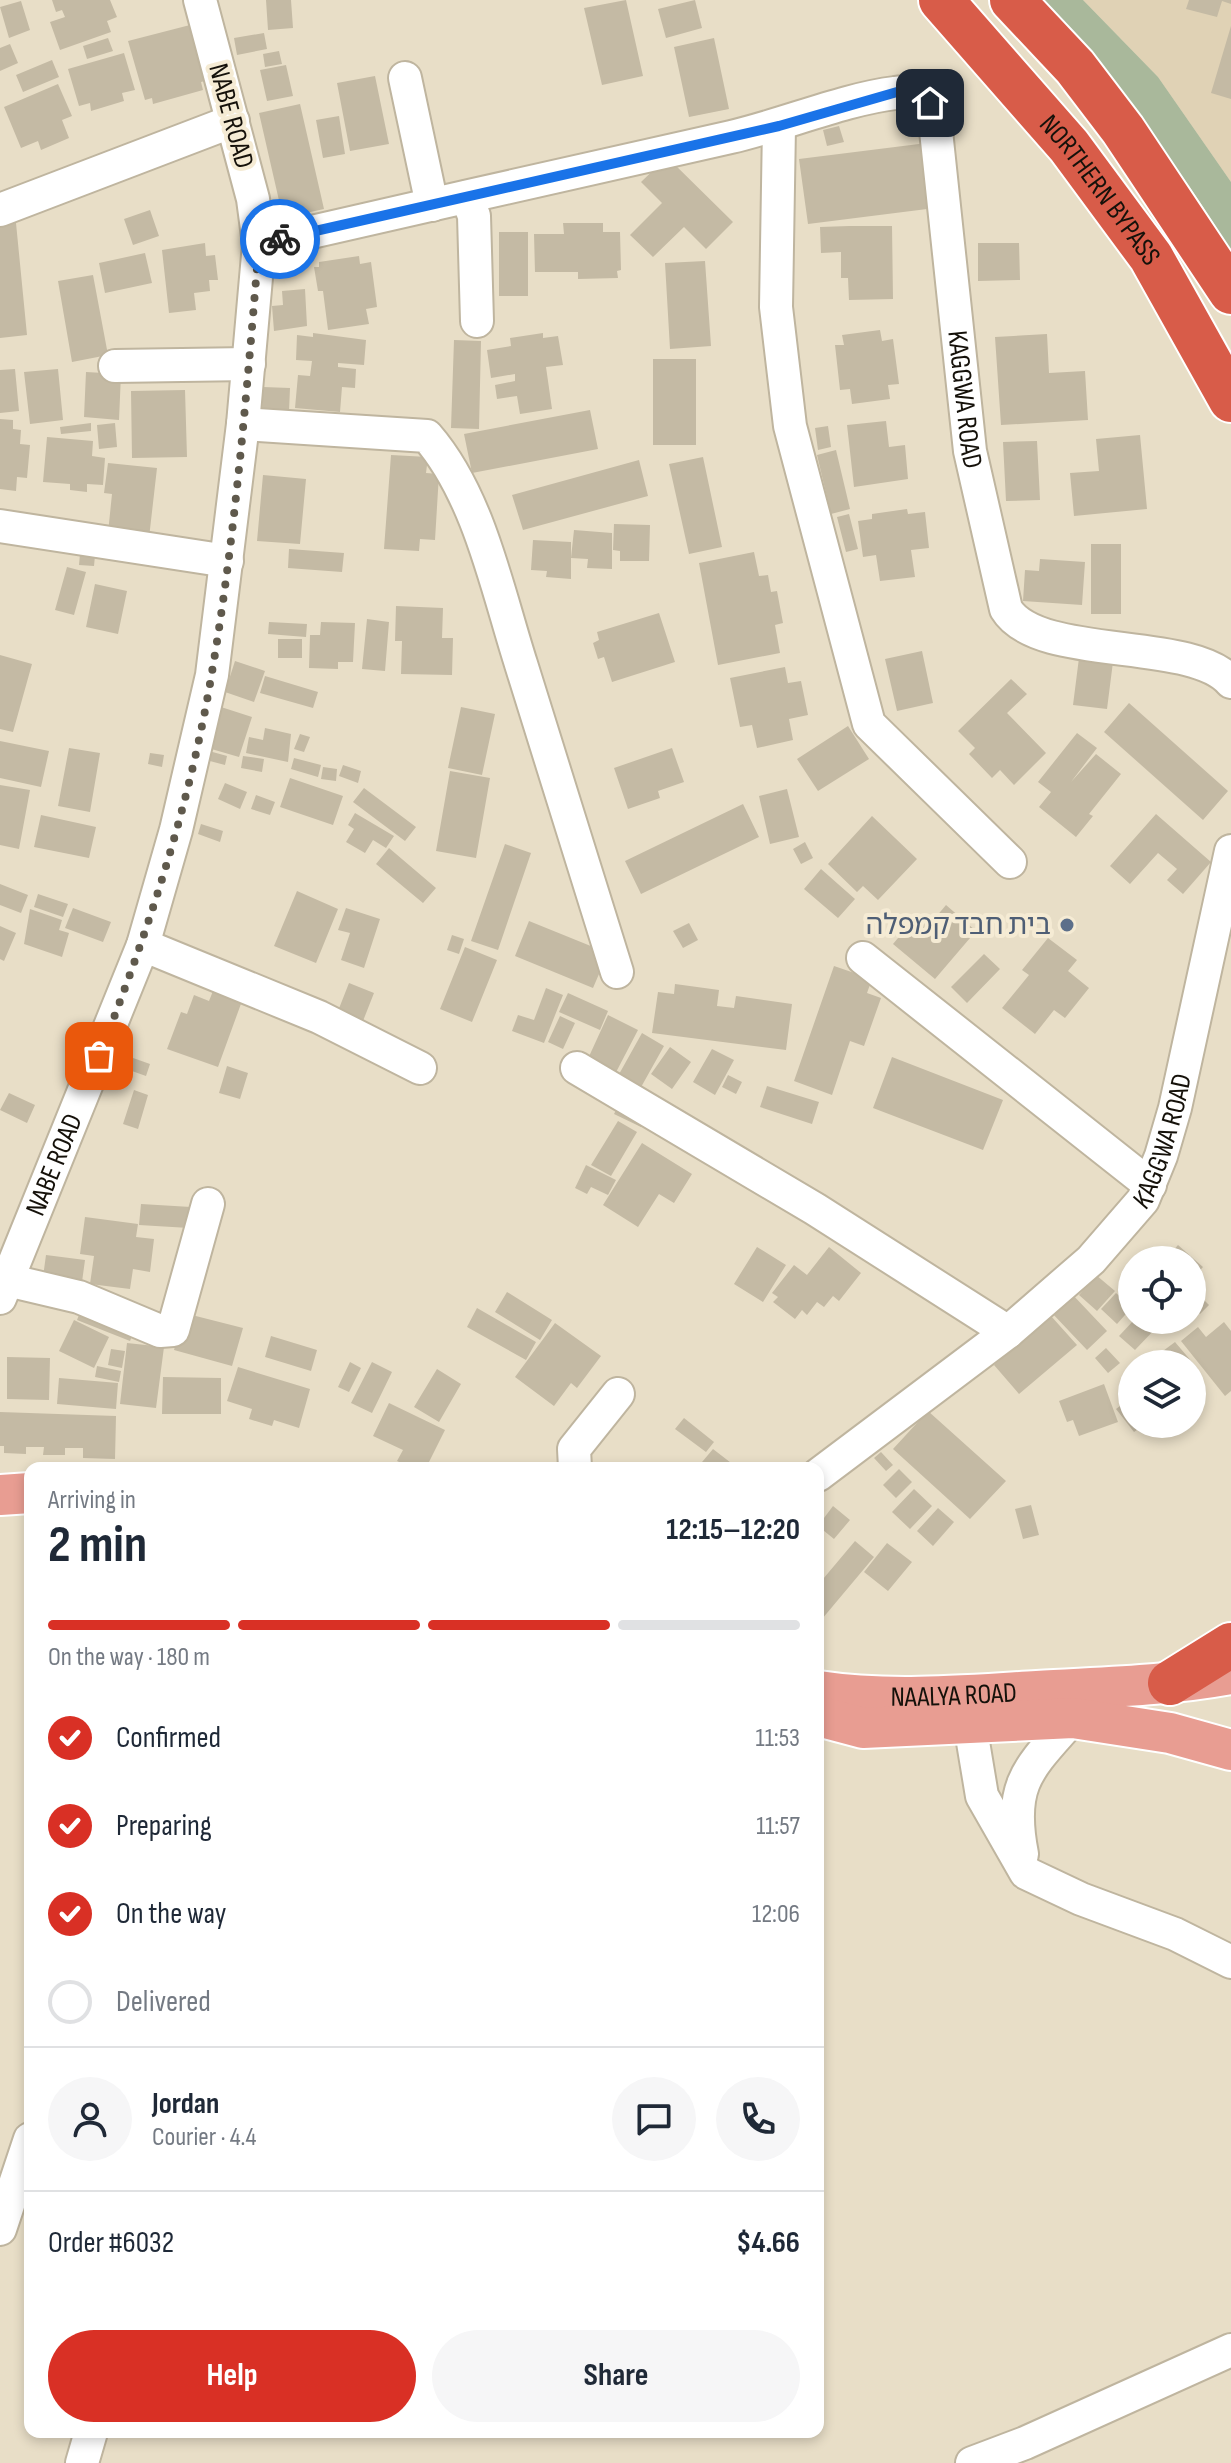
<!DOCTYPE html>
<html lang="en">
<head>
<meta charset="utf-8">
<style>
	:root { --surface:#fff; --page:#f6f6f7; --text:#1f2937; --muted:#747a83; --line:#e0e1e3; --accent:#d93025 }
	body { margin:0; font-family:"Sofia Sans Condensed","Noto Sans Hebrew",sans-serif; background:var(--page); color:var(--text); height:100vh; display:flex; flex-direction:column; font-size:30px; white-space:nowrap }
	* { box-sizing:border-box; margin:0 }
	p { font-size:26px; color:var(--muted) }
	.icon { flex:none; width:44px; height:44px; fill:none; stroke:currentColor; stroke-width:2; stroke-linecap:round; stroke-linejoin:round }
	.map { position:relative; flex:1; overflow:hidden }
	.side { position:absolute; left:24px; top:1462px; width:800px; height:976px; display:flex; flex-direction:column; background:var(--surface); border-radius:16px; box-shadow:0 4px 12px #0003 }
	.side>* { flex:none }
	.buttons { position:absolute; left:1118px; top:1246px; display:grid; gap:16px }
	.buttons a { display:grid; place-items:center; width:88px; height:88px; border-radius:50%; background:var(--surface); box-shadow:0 4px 12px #0003; font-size:40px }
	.pin { position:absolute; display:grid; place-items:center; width:68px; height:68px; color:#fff; margin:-34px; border-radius:16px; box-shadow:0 4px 12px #0006 }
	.courier { position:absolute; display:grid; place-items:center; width:80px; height:80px; margin:-40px; border:6px solid #1a73e8; border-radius:50%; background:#fff; color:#222; box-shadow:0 2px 10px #0007 }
	.summary em { font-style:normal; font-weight:700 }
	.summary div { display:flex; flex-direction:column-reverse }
	.summary { display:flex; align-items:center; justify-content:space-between; height:136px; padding:0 24px }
	h1 { font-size:52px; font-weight:700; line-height:60px }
	.bar { display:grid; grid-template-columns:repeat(4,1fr); gap:12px 8px; align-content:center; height:96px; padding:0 24px }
	.bar i { height:10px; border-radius:6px; background:var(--line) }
	.bar .selected { background:var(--accent) }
	.bar p { grid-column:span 4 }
	.line { display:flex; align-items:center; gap:20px; padding:0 24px; border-top:2px solid var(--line) }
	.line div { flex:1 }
	.round { display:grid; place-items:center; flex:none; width:84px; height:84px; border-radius:42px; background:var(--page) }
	ol { padding:0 24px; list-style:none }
	li { display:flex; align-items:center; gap:24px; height:88px }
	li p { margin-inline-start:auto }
	li .icon { padding:8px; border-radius:50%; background:var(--accent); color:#fff; stroke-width:4 }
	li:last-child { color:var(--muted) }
	li i { width:44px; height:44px; border:4px solid var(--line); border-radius:50% }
	.action { display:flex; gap:16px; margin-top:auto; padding:16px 24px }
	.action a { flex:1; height:92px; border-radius:48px; background:var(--accent); color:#fff; font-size:32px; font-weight:700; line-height:92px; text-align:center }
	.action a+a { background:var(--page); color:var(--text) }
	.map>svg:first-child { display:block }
	.built { fill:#e0d2b5 }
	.green { fill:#a9b89b }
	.building { fill:#c4baa4 }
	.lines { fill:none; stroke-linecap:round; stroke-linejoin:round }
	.minor-casing { stroke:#bfb59f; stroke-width:36 }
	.major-casing { stroke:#fff; stroke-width:44 }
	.highway-casing { stroke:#fff; stroke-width:48 }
	.minor { stroke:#fff; stroke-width:32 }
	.major { stroke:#e89d92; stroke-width:40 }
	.highway { stroke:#d85c49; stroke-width:44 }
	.done { stroke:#5f594c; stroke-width:8; stroke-dasharray:0 14.4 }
	.route { stroke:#1a73e8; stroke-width:10 }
	.service-dot { fill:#5c6f8a; stroke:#f5ebd4; stroke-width:3 }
	.labels { text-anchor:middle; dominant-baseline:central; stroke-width:8; stroke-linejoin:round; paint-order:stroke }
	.street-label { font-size:28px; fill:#15110a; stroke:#f5ebd4 }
	.service-label { font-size:28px; fill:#4e5e75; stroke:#f5ebd4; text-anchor:end }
</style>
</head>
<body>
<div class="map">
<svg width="1231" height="2463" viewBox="0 0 1231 2463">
	<rect width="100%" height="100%" fill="#e8dec7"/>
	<!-- built -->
	<path class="built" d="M1083 0H1231V182L1158 77Z"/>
	<!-- green -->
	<path class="green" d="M1042 0H1083L1158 77 1231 182V251C1177 161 1111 80 1042 0Z"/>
	<!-- building -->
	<path class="building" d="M52 0H110L117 17 107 21 111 32 60 50 50 22 65 17 62 10 56 12Z
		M266 0H291L293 28 268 30Z
		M626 0 643 76 602 85 584 8Z
		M695 0 702 28 666 38 658 9Z
		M1189 0H1231V4L1222 1 1217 17 1186 9Z
		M21 1 30 30 9 38 0 7Z
		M190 25 205 81 201 82 203 90 153 104 152 98 145 100 128 41Z
		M1231 26V99L1211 93Z
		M264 33 267 49 237 55 234 38Z
		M108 38 113 51 87 59 83 46Z
		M714 38 729 109 689 117 674 47Z
		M10 44 18 63 0 71V48Z
		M279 51 282 64 265 67 263 54Z
		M124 53 135 90 122 93 124 101 91 111 90 103 79 106 68 69Z
		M52 60 59 77 23 92 16 75Z
		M286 65 293 96 267 101 260 70Z
		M375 76 389 144 350 151 337 83Z
		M58 84 72 116 62 120 69 138 41 150 38 141 21 148 4 107Z
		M300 104 324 209 283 218 259 113Z
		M339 116 345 154 323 158 316 120Z
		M839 126 844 142 827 146 823 130Z
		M927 143 935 208 808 224 799 159Z
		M667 157 733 222 706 249 684 227 653 257 630 235 662 203 641 182Z
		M150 210 159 236 133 245 124 219Z
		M16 223 27 335 0 338V224Z
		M563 223H603V232H620L621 270 617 271 618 278 578 279V272H535L534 234H564Z
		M849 226H892L893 299 849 300 848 278H841V252L821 253 820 227Z
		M499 232H528V296H499Z
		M205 243 206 256 215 255 218 280H209L210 291 194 293 196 310 169 313 162 250Z
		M978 243H1019L1020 280 978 281Z
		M145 253 152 283 105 293 99 263Z
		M359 256 360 264 371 262 377 307 366 309 369 324 328 330 323 291H318L314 267H319V262Z
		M705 261 711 346 670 349 665 263Z
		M93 275 108 355 72 362 58 281Z
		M305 289 307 326 274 331 272 306 283 305 282 291Z
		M880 330 882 341 893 339 899 384 888 385 890 399 852 404 850 389 840 390 835 345H844L842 335Z
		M313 333 366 340 364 365 338 363V367L356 369 355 388 342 387 340 412 295 408 298 375 310 376 312 361 296 360 297 335 313 337Z
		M543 333V338L558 336 563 365 546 367 552 409 520 414 517 396 497 399 495 385 515 381V374L491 378 487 350 511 346 510 338Z
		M1047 334 1049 373 1085 371 1088 420 1001 425 995 337Z
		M454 340 481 341 479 429 451 428Z
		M653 359H696V445H653Z
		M15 369 19 411 0 413V370Z
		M58 369 63 420 30 424 24 372Z
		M86 372 121 374 119 420 84 417Z
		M263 387 290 388 289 411 262 410Z
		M185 390 187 457 132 458 131 391Z
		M590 410 598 449 472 473 464 434Z
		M0 419 13 420V429L21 430 20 444 30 445 27 478 17 477 16 491 0 489Z
		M886 421 889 447 905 445 908 479 854 487 847 425Z
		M91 423V431L61 434 60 427Z
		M115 423 117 447 99 449 97 425Z
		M828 426 831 447 818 450 815 428Z
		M1140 435 1147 509 1074 516 1070 473 1099 471 1096 439Z
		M47 437 93 441 92 456 105 458 103 485 87 484V492L70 490V484L43 482Z
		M1037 441 1040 500 1006 501 1003 442Z
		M836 450 850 509 831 514 817 455Z
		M391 455 428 457 426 473 439 474 435 540 420 539 419 551 384 549Z
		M703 457 722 547 689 554 669 464Z
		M639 460 648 496 523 530 512 495Z
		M108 463 157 468 149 538 108 533 112 494 104 493Z
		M263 475 306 479 300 544 257 541Z
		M907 509 908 514 925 512 929 548 911 550 915 577 880 581 876 555 863 557 858 521 872 519V514Z
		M849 514 858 549 846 552 837 517Z
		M614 524 650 525 649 561H620V551L613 550Z
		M574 530 612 533V569L587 568 588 559 571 558Z
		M533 540 571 542V579L546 577 547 571 531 570Z
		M81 543 96 545 94 566 79 565Z
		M1091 544H1121V614H1091Z
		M289 549 344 553 342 572 288 568Z
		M754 552 759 576 768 575 771 592 777 591 783 623 775 625 780 653 718 665 699 563Z
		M1040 559 1085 562 1082 605 1023 601 1025 570 1039 571Z
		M67 567 86 572 74 615 55 610Z
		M95 584 127 591 118 634 86 627Z
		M396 606 443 608 442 638H453L452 675 401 674 402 641H395Z
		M659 613 675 662 612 682 604 657 598 659 593 643 599 640 597 632Z
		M367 619 389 622 385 671 362 669Z
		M269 622 307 624 306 637 268 634Z
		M321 622 355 623 353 662H338V669L309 668 310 635H320Z
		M278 639H302V658H278Z
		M1080 650 1114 654 1107 709 1073 705Z
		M922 651 933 703 897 711 885 659Z
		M0 655 32 664 13 732 0 729Z
		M235 661 265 671 254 702 225 692Z
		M785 667 788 683 801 681 808 715 789 719 793 740 757 748 752 725 740 727 730 678Z
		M265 676 318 692 313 708 260 693Z
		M1011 679 1027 694 1007 713 1046 753 1014 785 1000 770 992 778 969 754 975 748 958 731Z
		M1129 703 1228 791 1203 820 1104 732Z
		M221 707 252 717 239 757 208 748Z
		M461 707 495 714 482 775 448 768Z
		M848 726 869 759 818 791 797 759Z
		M265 728 291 734 288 762 246 753 249 737 263 740Z
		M1077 733 1097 748 1071 782 1096 754 1121 774 1089 814 1093 816 1076 837 1039 807 1051 792 1038 782Z
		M300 734 310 737 304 752 294 749Z
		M0 741 49 751 41 787 0 778Z
		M69 748 100 753 90 812 58 806Z
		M672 748 684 782 658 791 660 798 628 809 614 768Z
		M209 751 227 756 225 765 206 760Z
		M150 753 164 755 162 767 148 764Z
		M243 756 264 759 262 772 241 768Z
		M294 758 321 765 318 777 291 769Z
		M343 765 361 771 358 783 339 776Z
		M323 767 337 769 336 781 321 779Z
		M450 771 490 778 476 858 436 851Z
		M290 778 343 796 333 825 280 807Z
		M225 783 247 792 240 809 218 799Z
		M0 785 30 790 19 849 0 845Z
		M364 788 416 827 405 841 353 802Z
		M787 789 799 837 770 844 759 796Z
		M256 795 275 802 270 815 251 809Z
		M743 804 759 837 641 894 625 861Z
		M355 813 394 836 386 848 373 840 365 853 346 842 354 829 348 825Z
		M1156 814 1211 862 1183 894 1167 880 1177 869 1158 853 1130 884 1110 866Z
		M41 815 96 827 89 858 34 847Z
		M872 816 917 859 878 900 863 886 857 892 828 864Z
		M201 824 223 831 220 842 198 834Z
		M805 842 813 858 801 864 793 849Z
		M505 844 531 853 498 950 471 941Z
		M389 848 436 888 423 903 376 864Z
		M821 869 855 899 838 918 804 889Z
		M0 884 28 895 21 913 0 905Z
		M297 891 338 909 316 963 274 946Z
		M38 894 68 904 63 917 34 907Z
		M946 905 976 931 935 979 893 944 918 914 930 924Z
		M73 908 111 922 103 942 65 928Z
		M346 908 380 919 364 968 341 960 350 933 338 930Z
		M30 909 62 920 59 930 69 933 62 957 24 944Z
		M529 921 608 953 593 988 515 956Z
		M689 923 698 940 683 948 673 931Z
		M0 926 16 933 4 961 0 959Z
		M452 935 464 939 459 954 447 950Z
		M1048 938 1077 960 1068 971 1089 988 1065 1018 1054 1010 1035 1034 1002 1008 1029 975 1022 970Z
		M465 947 497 960 472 1022 440 1009Z
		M984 954 1000 969 967 1003 951 987Z
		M834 966 872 979 867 993 881 998 864 1046 850 1041 832 1095 794 1081Z
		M349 983 374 993 363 1021 338 1011Z
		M675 984 719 990 717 1006 734 1008 736 996 792 1004 786 1050 652 1033 658 992 674 994Z
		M546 988 563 995 544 1043 512 1031 518 1015 534 1020Z
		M213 991 242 1001 218 1067 167 1049 181 1012 187 1014 194 995 209 1001Z
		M568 993 608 1011 600 1030 559 1012Z
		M608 1015 638 1030 613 1078 586 1063Z
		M560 1016 575 1023 563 1049 548 1042Z
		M642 1033 664 1046 640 1089 618 1076Z
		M670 1047 691 1062 672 1089 651 1074Z
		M712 1049 734 1060 715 1095 693 1082Z
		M119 1053 150 1064 146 1076 115 1065Z
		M892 1057 1003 1100 983 1150 873 1108Z
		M227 1066 248 1073 240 1099 219 1093Z
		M728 1075 742 1082 736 1094 722 1087Z
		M767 1086 819 1102 812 1124 760 1107Z
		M134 1090 148 1095 138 1129 123 1124Z
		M9 1093 35 1105 27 1123 0 1110Z
		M619 1104 646 1117 641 1127 614 1114Z
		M618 1121 637 1132 611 1176 591 1165Z
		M642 1143 692 1174 674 1203 659 1194 638 1227 603 1205Z
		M586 1165 616 1180 608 1195 591 1187 587 1194 575 1188Z
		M141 1204 191 1207 189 1228 139 1225Z
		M85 1217 138 1224 136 1237 154 1239 150 1272 133 1269 130 1289 90 1284 94 1256 80 1254Z
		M1178 1245 1203 1267 1192 1279V1260H1165Z
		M757 1247 786 1265 763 1302 734 1284Z
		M829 1247 861 1273 839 1301 833 1296 824 1307 817 1302 807 1315 802 1310 795 1319 773 1302 778 1297 772 1293 794 1265 807 1275Z
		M46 1255 85 1260 82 1282 43 1277Z
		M1096 1275 1115 1291 1097 1311 1079 1295Z
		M507 1292 552 1320 540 1340 495 1312Z
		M1071 1293 1107 1331 1087 1350 1051 1312Z
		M1116 1293 1132 1307 1117 1324 1101 1309Z
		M1201 1297 1209 1305 1200 1314 1192 1306Z
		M83 1305 136 1326 130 1341 77 1320Z
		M477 1308 536 1342 526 1360 467 1327Z
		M184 1313 243 1328 232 1366 174 1350Z
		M1051 1316 1077 1345 1019 1394 994 1365Z
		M74 1320 109 1337 94 1368 59 1351Z
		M1134 1320H1149L1157 1327 1135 1350 1119 1336Z
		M1224 1322 1231 1331V1391L1225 1396 1181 1341 1198 1327 1206 1337Z
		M555 1323 601 1356 577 1388 571 1383 554 1406 515 1377Z
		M271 1336 317 1350 311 1371 265 1357Z
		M1175 1342 1198 1369 1192 1373V1364H1161L1155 1357Z
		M127 1343 164 1347 156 1408 120 1404Z
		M1106 1348 1120 1363 1108 1373 1095 1358Z
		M111 1349 125 1351 122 1368 108 1365Z
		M7 1357 50 1358 49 1400 7 1399Z
		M350 1362 361 1368 349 1392 338 1387Z
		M372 1362 392 1372 372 1413 351 1403Z
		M97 1366 121 1371 119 1382 95 1377Z
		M238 1367 310 1389 299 1428 274 1420 272 1426 249 1419 252 1409 227 1401Z
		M437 1369 461 1384 439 1422 414 1407Z
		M163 1377 221 1378V1414H162Z
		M59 1378 118 1383 116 1409 57 1404Z
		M1104 1384 1118 1422 1079 1436 1073 1420 1067 1422 1059 1401Z
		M1132 1397V1424H1145L1134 1432 1116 1409Z
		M389 1403 445 1430 426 1468H412L397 1461 403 1450 373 1436Z
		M928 1411 1006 1481 970 1519 893 1449Z
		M0 1412 116 1416 115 1459 83 1458V1448H65V1455H43L44 1447H26V1454L4 1453V1446H0Z
		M684 1418 714 1442 706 1452 675 1429Z
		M713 1449 735 1466 733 1468H697Z
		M881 1452 893 1465 886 1471 874 1458Z
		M899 1469 912 1482 896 1498 883 1485Z
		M914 1489 932 1506 910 1529 892 1512Z
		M1031 1505 1039 1535 1023 1539 1015 1509Z
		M833 1506 850 1520 834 1539 818 1526Z
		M938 1508 954 1522 933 1546 917 1531Z
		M855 1541 874 1557 822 1619 818 1616V1585Z
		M887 1543 912 1562 888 1591 864 1572Z"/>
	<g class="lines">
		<!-- minor casing -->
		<g class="minor-casing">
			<g id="minor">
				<path d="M405 78 432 205"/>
				<path d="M779 126 776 307 790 426 869 724 1010 862"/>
				<path d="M467 197 474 216 477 321"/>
				<path d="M0 210 233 121"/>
				<path id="s1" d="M259 244C416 208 574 172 731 137 783 125 845 99 895 93 912 90 928 97 934 112L970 451 1006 609C1038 662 1192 636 1231 682"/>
				<path d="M115 366 249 364"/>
				<path d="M243 424 427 436C479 496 497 589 521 664 553 767 585 869 617 972"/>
				<path d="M0 526 227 561"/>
				<path d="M143 945 319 1017 420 1068"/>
				<path d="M863 958 1150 1185"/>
				<path d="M577 1068 815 1209 1008 1332"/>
				<path d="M7 1280 79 1297 160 1331 173 1330 208 1204"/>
				<path id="s2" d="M0 1298 143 945 176 830 212 675 243 424 259 244 253 199 200 0"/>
				<path d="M575 1468 574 1449 618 1394"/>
				<path id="s3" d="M818 1475 1008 1332 1091 1260 1143 1200 1161 1156 1175 1108 1231 851"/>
				<path d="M970 1701V1724L982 1796 1026 1873 1081 1899 1175 1934 1231 1962"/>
				<path d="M1022 1854C1008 1783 1029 1768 1073 1718"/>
				<path d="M0 2229 30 2139"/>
				<path d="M82 2463 91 2432"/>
				<path d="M972 2463 1025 2443 1231 2350"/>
			</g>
		</g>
		<!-- major casing -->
		<g class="major-casing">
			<g id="major">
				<path d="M0 1495 30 1493"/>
				<path id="s4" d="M818 1691C891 1702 963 1695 1037 1691 1101 1687 1167 1686 1231 1674"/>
				<path d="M818 1716 863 1728 1073 1718 1170 1733 1231 1750"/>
			</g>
		</g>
		<!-- highway casing -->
		<g class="highway-casing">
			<g id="highway">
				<path id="s5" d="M941 0 1069 146 1151 257 1231 400"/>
				<path d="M1012 0 1075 67 1123 130 1231 292"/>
				<path d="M1170 1683 1231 1645"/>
			</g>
		</g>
		<!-- minor -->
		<use href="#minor" class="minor"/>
		<!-- major -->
		<use href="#major" class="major"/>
		<!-- highway -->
		<use href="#highway" class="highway"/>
	</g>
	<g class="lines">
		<!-- done -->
		<path class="done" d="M99 1056C148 932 190 805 212 672 236 531 247 387 259 244L280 239"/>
		<!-- route -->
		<path class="route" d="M280 239 779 126 897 92 915 94 930 103"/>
	</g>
	<!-- markers -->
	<circle class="service-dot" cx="1067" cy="925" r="8"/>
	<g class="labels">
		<!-- street labels -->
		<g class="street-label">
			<text transform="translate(231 116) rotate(75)">NABE ROAD</text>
			<text stroke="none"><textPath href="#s5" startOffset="248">NORTHERN BYPASS</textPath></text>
			<text stroke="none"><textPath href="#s1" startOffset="990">KAGGWA ROAD</textPath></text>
			<text stroke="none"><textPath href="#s3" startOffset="490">KAGGWA ROAD</textPath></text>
			<text stroke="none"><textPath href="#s2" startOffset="144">NABE ROAD</textPath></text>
			<text stroke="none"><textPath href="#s4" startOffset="136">NAALYA ROAD</textPath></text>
		</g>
		<!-- service labels -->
		<g class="service-label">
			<text x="1051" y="925">בית חבד קמפלה</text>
		</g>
	</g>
</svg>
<div class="buttons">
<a><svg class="icon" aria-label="locate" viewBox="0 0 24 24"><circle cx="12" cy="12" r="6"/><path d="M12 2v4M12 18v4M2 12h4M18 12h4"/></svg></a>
<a><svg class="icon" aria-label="layers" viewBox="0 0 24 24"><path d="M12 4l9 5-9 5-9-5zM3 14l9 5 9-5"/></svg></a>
</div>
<div class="pin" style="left:99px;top:1056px;background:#ea580c"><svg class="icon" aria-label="bag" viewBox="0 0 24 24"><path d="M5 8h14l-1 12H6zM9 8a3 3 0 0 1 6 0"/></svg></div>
<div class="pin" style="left:930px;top:103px;background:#1f2937"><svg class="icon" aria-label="home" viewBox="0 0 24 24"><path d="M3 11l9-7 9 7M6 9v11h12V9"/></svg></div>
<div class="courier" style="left:280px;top:239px"><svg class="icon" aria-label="bike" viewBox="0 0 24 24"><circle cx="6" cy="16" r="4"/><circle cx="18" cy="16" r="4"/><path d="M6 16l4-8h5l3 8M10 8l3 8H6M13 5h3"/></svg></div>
<section class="side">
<div class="summary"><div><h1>2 min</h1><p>Arriving in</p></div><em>12:15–12:20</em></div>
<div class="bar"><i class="selected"></i><i class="selected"></i><i class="selected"></i><i></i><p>On the way · 180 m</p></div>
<ol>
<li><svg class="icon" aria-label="check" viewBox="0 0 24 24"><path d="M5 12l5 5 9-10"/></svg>Confirmed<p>11:53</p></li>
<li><svg class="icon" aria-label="check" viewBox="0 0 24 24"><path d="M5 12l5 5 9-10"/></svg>Preparing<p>11:57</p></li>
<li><svg class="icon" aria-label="check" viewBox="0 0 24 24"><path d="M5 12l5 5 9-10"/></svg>On the way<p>12:06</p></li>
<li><i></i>Delivered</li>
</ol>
<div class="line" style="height:144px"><a class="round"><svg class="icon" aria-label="person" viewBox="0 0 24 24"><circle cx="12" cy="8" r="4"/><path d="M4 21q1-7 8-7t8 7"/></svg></a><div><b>Jordan</b><p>Courier · 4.4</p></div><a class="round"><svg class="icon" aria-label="chat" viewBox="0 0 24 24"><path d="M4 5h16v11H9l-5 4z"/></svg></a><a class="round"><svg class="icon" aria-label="phone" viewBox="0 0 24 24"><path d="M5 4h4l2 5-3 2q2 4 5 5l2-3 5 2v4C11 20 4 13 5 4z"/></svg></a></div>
<div class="line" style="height:104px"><div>Order #6032</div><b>$4.66</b></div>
<div class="action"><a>Help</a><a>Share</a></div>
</section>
</div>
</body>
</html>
